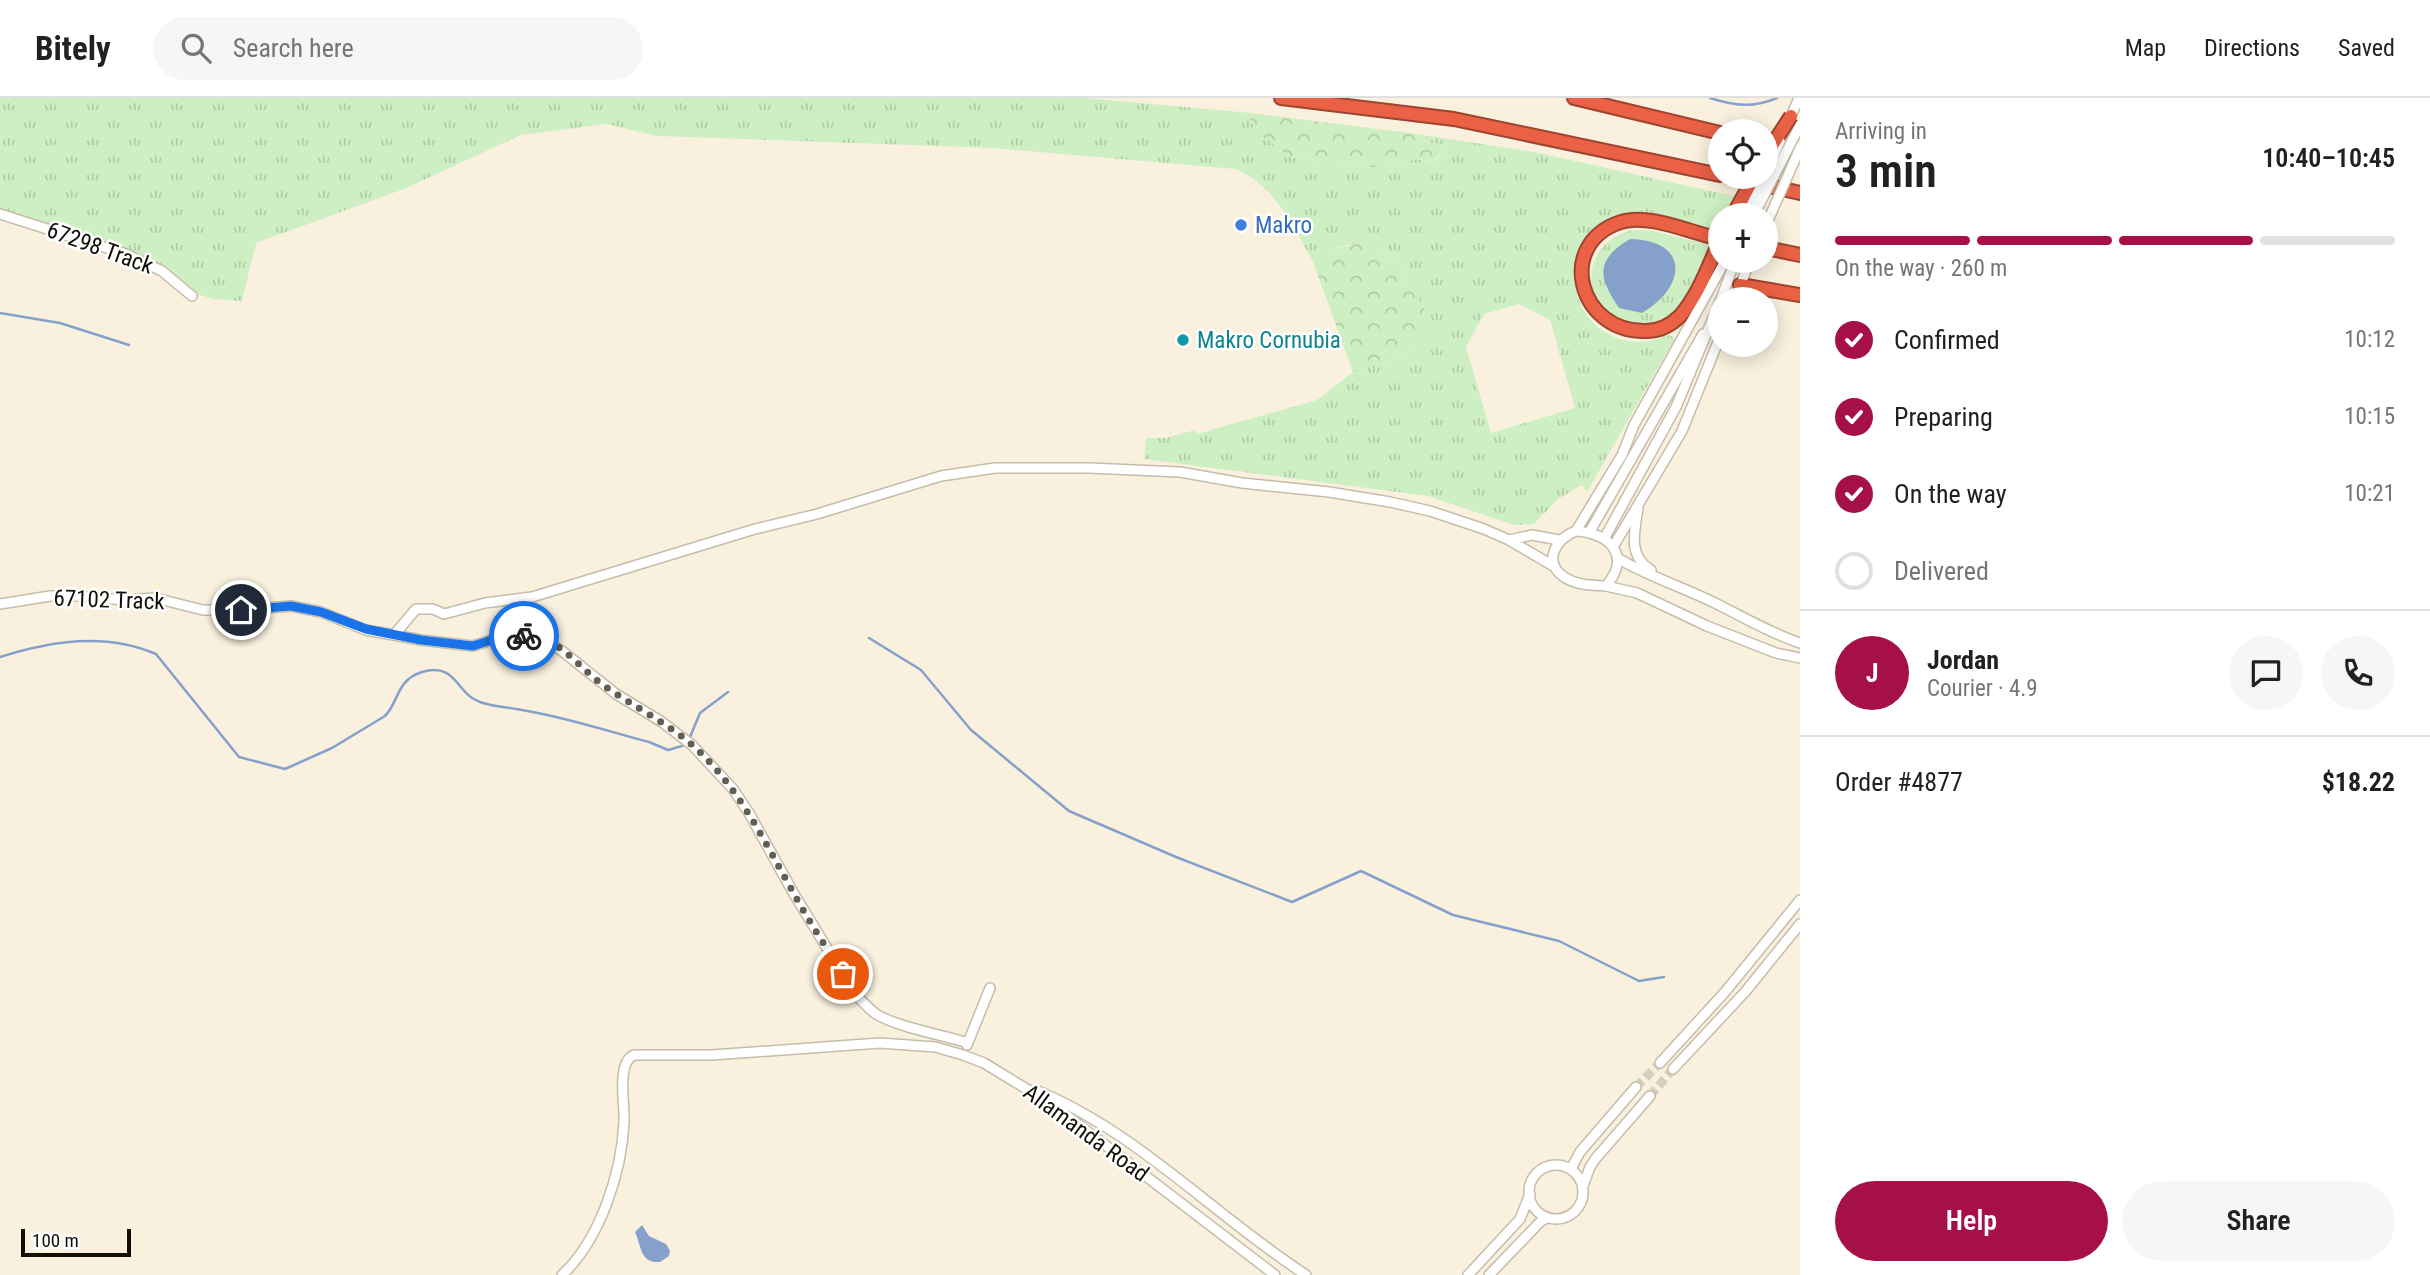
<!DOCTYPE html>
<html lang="en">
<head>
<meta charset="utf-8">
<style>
	:root { --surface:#fff; --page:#f6f6f6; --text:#202124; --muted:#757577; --line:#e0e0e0; --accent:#a61049 }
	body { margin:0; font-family:"Roboto Condensed",sans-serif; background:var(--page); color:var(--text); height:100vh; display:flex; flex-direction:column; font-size:26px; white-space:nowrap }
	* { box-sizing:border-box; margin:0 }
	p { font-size:23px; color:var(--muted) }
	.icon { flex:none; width:38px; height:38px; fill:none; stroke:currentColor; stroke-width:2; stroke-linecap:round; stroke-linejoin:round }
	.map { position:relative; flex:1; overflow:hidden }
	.details { display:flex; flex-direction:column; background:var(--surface); width:630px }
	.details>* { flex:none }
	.fabs { position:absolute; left:1708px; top:21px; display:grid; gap:14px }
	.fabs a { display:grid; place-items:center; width:70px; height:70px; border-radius:50%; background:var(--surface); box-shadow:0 4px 18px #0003; font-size:35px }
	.scale { position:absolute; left:21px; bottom:18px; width:110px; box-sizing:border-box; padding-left:7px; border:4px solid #110f08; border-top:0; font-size:19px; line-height:24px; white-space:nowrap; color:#110f08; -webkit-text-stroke:5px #fff; paint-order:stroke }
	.pin { position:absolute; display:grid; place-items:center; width:60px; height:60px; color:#fff; margin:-30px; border:4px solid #fff; border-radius:50%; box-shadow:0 2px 7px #0007 }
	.courier { position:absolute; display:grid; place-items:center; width:70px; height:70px; margin:-35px; border:5px solid #1a73e8; border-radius:50%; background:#fff; color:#222; box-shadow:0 2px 9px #0007 }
	.summary em { font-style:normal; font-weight:600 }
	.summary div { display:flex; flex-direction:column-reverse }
	.summary { display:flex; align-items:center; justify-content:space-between; height:119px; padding:0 35px }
	h1 { font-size:46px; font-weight:600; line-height:52px }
	.bar { display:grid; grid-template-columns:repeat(4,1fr); gap:10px 7px; align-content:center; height:84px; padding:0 35px }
	.bar i { height:9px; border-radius:5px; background:var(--line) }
	.bar .active { background:var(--accent) }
	.bar p { grid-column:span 4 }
	.line { display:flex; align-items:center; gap:18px; padding:0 35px; border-top:2px solid var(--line) }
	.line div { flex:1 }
	.round { display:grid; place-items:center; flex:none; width:74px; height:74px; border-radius:37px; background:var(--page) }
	ol { padding:0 35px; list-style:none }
	li { display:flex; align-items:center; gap:21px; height:77px }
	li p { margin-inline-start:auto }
	li .icon { padding:7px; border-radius:50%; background:var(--accent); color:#fff; stroke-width:4 }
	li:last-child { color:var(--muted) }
	li i { width:38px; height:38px; border:4px solid var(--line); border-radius:50% }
	.button { display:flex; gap:14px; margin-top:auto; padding:14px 35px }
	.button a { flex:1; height:80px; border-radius:42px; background:var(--accent); color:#fff; font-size:28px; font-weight:600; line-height:80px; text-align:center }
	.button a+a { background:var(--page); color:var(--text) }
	header { display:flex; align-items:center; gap:42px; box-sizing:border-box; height:98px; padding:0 35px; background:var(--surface); border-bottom:2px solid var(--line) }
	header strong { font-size:33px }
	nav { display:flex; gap:38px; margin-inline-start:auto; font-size:24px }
	.search { width:490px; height:63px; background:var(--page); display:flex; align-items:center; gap:18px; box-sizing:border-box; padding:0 24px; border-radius:38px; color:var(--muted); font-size:26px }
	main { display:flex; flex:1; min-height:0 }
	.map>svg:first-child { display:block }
	.grass { fill:url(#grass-tufts); fill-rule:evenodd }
	.forest { fill:url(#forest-crowns) }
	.water { fill:#85a0cb }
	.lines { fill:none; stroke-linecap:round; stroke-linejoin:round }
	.stream { stroke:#85a0cb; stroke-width:2.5 }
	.minor-tunnel { stroke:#d6cfbe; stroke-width:9; stroke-dasharray:9 4.5; stroke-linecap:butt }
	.minor-casing { stroke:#c5bcaa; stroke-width:12 }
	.highway-casing { stroke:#9e4430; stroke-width:16 }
	.minor { stroke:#fff; stroke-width:9 }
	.highway { stroke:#ea6145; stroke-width:12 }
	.minor-bridge-casing { stroke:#c5bcaa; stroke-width:12; stroke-linecap:butt }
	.highway-bridge-casing { stroke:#9e4430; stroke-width:16; stroke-linecap:butt }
	.minor-bridge { stroke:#fff; stroke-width:9 }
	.highway-bridge { stroke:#ea6145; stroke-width:12 }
	.done { stroke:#625e53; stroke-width:7; stroke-dasharray:0 12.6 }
	.route { stroke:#1a73e8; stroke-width:9 }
	.shop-dot { fill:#3f7fe0; stroke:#fff; stroke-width:2.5 }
	.culture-dot { fill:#0f9aa8; stroke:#fff; stroke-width:2.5 }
	.labels { text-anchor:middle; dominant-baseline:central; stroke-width:5; stroke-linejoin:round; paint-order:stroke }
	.shop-label { font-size:23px; fill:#366cbe; stroke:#fff; text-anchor:start }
	.street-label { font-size:23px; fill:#110f08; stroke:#fff }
	.culture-label { font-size:23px; fill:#0d838f; stroke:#fff; text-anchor:start }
</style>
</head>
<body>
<header>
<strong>Bitely</strong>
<div class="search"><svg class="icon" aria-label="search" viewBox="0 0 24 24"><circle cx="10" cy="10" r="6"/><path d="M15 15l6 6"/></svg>Search here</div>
<nav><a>Map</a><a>Directions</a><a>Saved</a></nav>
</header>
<main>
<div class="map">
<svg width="1800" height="1177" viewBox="0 0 1800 1177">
	<defs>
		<pattern id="grass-tufts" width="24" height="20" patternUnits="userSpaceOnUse" patternTransform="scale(1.75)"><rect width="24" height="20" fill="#ceefc3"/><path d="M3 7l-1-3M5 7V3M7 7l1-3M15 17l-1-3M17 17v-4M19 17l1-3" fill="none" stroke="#b0cca6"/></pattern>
		<pattern id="forest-crowns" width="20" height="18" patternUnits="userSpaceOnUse" patternTransform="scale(1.75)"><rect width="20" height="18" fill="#ceefc3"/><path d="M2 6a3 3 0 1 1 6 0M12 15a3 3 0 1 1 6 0" fill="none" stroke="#b0cca6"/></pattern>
	</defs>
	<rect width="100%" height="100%" fill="#f9f1de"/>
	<!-- grass -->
	<path class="grass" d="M0 0H1085L1251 15 1250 23 1290 59 1372 69 1400 66 1416 61 1429 64 1436 62 1445 53 1446 47C1433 45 1419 45 1410 35L1534 54 1738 99 1729 117H1720V133L1633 115C1616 117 1602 124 1592 137 1546 194 1603 266 1669 237L1675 240 1587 394 1582 387 1558 401 1534 426 1514 427 1428 398 1144 361 1146 340H1166L1195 332 1197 336 1317 302 1353 274 1398 259 1415 251 1423 208 1405 183 1400 168 1385 157 1381 149C1358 142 1331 147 1313 164 1294 129 1274 86 1235 71L993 50 657 38 607 26 521 37 404 91 256 145 242 203 213 201 197 196 168 172 133 155 0 110ZM1519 206 1550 222 1575 310 1491 335 1466 249 1484 216Z
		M1633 132H1648L1714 148C1703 166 1686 204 1671 217 1659 228 1646 229 1631 226 1576 214 1579 143 1633 132Z"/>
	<!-- forest -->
	<path class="forest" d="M1251 15 1410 35C1419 45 1433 45 1446 47L1447 51 1432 64 1416 61 1400 66 1372 69 1290 59 1261 37 1250 23Z
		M1365 144H1372L1381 149 1385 157 1400 168 1405 183 1423 208 1427 220 1426 228 1415 251 1398 259 1353 274 1313 164 1323 154Z"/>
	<!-- water -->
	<path class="water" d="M1630 141C1690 142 1687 189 1642 215L1619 210C1598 179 1595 162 1630 141Z
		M642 1127 649 1138 666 1146 670 1153 669 1158 660 1164C640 1165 642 1150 635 1134Z"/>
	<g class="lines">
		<!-- stream -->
		<path class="stream" d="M1710 0C1735 8 1753 10 1777 0
			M0 215 60 225 129 247
			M869 540 921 572 971 632 1069 713 1176 759 1292 804 1361 773 1453 817 1559 843 1639 883 1664 879
			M0 559C51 543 105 534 156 556L239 659 285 671 332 650 385 618C399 604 396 582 422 574 457 564 456 596 480 604 494 609 508 609 522 612 565 619 607 633 649 644L668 652 682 648
			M690 639 700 615 728 594"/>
		<!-- minor-tunnel -->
		<path class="minor-tunnel" d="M1636 989 1660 965
			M1650 998 1673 971"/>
		<!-- minor casing -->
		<g class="minor-casing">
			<path id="minor" d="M1791 18 1799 0
				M0 116 126 156 162 173 192 198
				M1721 201 1735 163
				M1735 201 1750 163
				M1638 410C1635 433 1627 458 1651 472
				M1576 433 1622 357 1634 327 1725 163
				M1576 433C1610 435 1632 458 1606 488 1591 487 1578 488 1564 479 1542 464 1556 440 1576 433Z
				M1589 435 1703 236
				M1604 441 1676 309 1720 203
				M1509 442 1532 437 1559 442
				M1613 449 1682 333 1720 239
				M1619 461C1650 479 1685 490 1717 506 1745 520 1770 535 1800 545
				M1606 488 1637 495 1707 528 1776 555 1800 560
				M0 506 50 498H76L125 502 155 500 203 512H241L291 508 321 514 366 532 421 542 473 548 504 538 530 537 542 540 562 553 616 596 662 624 692 647 733 691 749 715 794 796 855 896C862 903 868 910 876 916 897 929 943 937 968 945
				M394 537 416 511H433L444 516 485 505 532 499 755 431 817 416 941 378 995 370H1089L1180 374 1242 385 1329 394 1390 404 1430 413 1484 431 1509 442 1555 469
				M967 947 990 890
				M1660 965 1725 894 1800 802
				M1673 971 1745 894 1800 826
				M1038 993C1140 1036 1215 1118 1306 1177
				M1529 1094a27 27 0 1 1 54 0a27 27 0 1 1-54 0Z
				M1571 1071 1580 1054 1636 989
				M1583 1088 1590 1069 1596 1060 1650 998
				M562 1177C600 1142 622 1074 624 1023 625 1006 616 965 634 957H712L880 945 935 949 963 957 984 965 1053 1007 1275 1177
				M1468 1177 1520 1121 1530 1096
				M1489 1177 1541 1123 1547 1120"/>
		</g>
		<!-- highway casing -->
		<g class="highway-casing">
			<path id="highway" d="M1281 0 1454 21 1720 77
				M1574 0 1720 35
				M1729 79 1800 95
				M1720 141C1691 135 1649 115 1621 124 1555 145 1578 235 1646 233 1659 233 1671 227 1680 218 1698 198 1709 167 1720 142
				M1766 150 1800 157
				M1740 187 1800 197"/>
		</g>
		<!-- minor -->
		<use href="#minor" class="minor"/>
		<!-- highway -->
		<use href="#highway" class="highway"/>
		<!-- minor-bridge casing -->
		<g class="minor-bridge-casing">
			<path id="minor-bridge" d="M1766 77 1780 43
				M1746 117 1765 79
				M1754 117 1800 27
				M1766 127 1800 50"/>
		</g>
		<!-- highway-bridge casing -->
		<g class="highway-bridge-casing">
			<path id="highway-bridge" d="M1766 57 1791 18
				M1733 117 1754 79"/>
		</g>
		<!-- minor-bridge -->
		<use href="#minor-bridge" class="minor-bridge"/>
		<!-- highway-bridge -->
		<use href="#highway-bridge" class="highway-bridge"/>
	</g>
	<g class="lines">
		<!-- done -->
		<path class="done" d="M524 538C554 535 577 567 599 584 629 606 663 622 691 646 738 687 763 741 793 794 808 822 826 849 843 876"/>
		<!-- route -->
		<path class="route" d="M241 512 291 508 321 514 366 531 421 542 473 548 504 538H524"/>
	</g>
	<!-- markers -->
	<circle class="shop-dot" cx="1241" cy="127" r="7"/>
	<circle class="culture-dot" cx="1183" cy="242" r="7"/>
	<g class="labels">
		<!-- shop labels -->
		<g class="shop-label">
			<text x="1255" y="127">Makro</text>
		</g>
		<!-- street labels -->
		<g class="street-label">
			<text transform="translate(100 150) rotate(20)">67298 Track</text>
			<text transform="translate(109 502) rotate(2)">67102 Track</text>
			<text transform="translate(1086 1035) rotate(36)">Allamanda Road</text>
		</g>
		<!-- culture labels -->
		<g class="culture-label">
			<text x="1197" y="242">Makro Cornubia</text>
		</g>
	</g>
</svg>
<div class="fabs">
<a><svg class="icon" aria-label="locate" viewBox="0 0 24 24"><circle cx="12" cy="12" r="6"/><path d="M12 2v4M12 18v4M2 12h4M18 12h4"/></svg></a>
<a>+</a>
<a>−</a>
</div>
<div class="scale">100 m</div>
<div class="pin" style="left:843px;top:876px;background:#ea580c"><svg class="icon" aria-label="bag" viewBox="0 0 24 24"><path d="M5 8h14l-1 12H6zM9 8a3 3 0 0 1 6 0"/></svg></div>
<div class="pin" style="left:241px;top:512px;background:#1f2937"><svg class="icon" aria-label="home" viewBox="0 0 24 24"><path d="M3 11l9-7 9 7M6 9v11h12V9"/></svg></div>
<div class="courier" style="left:524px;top:538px"><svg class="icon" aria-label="bike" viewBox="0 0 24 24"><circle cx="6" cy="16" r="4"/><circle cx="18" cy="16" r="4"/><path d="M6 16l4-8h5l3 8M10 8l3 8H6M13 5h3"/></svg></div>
</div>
<section class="details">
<div class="summary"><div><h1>3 min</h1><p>Arriving in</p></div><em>10:40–10:45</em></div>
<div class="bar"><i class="active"></i><i class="active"></i><i class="active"></i><i></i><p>On the way · 260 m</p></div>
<ol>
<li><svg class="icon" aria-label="check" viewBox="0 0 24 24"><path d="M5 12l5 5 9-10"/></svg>Confirmed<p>10:12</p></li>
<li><svg class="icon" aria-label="check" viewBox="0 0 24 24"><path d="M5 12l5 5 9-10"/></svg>Preparing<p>10:15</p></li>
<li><svg class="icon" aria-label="check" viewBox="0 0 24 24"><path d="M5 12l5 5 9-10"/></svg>On the way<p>10:21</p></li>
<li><i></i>Delivered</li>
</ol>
<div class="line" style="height:126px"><b class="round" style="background:var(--accent);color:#fff">J</b><div><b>Jordan</b><p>Courier · 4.9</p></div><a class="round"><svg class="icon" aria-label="chat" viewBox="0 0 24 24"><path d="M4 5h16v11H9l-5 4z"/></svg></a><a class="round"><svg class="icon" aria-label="phone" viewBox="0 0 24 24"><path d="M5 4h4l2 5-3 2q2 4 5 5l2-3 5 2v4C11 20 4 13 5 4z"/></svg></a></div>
<div class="line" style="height:91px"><div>Order #4877</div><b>$18.22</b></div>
<div class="button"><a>Help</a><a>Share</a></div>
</section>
</main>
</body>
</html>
